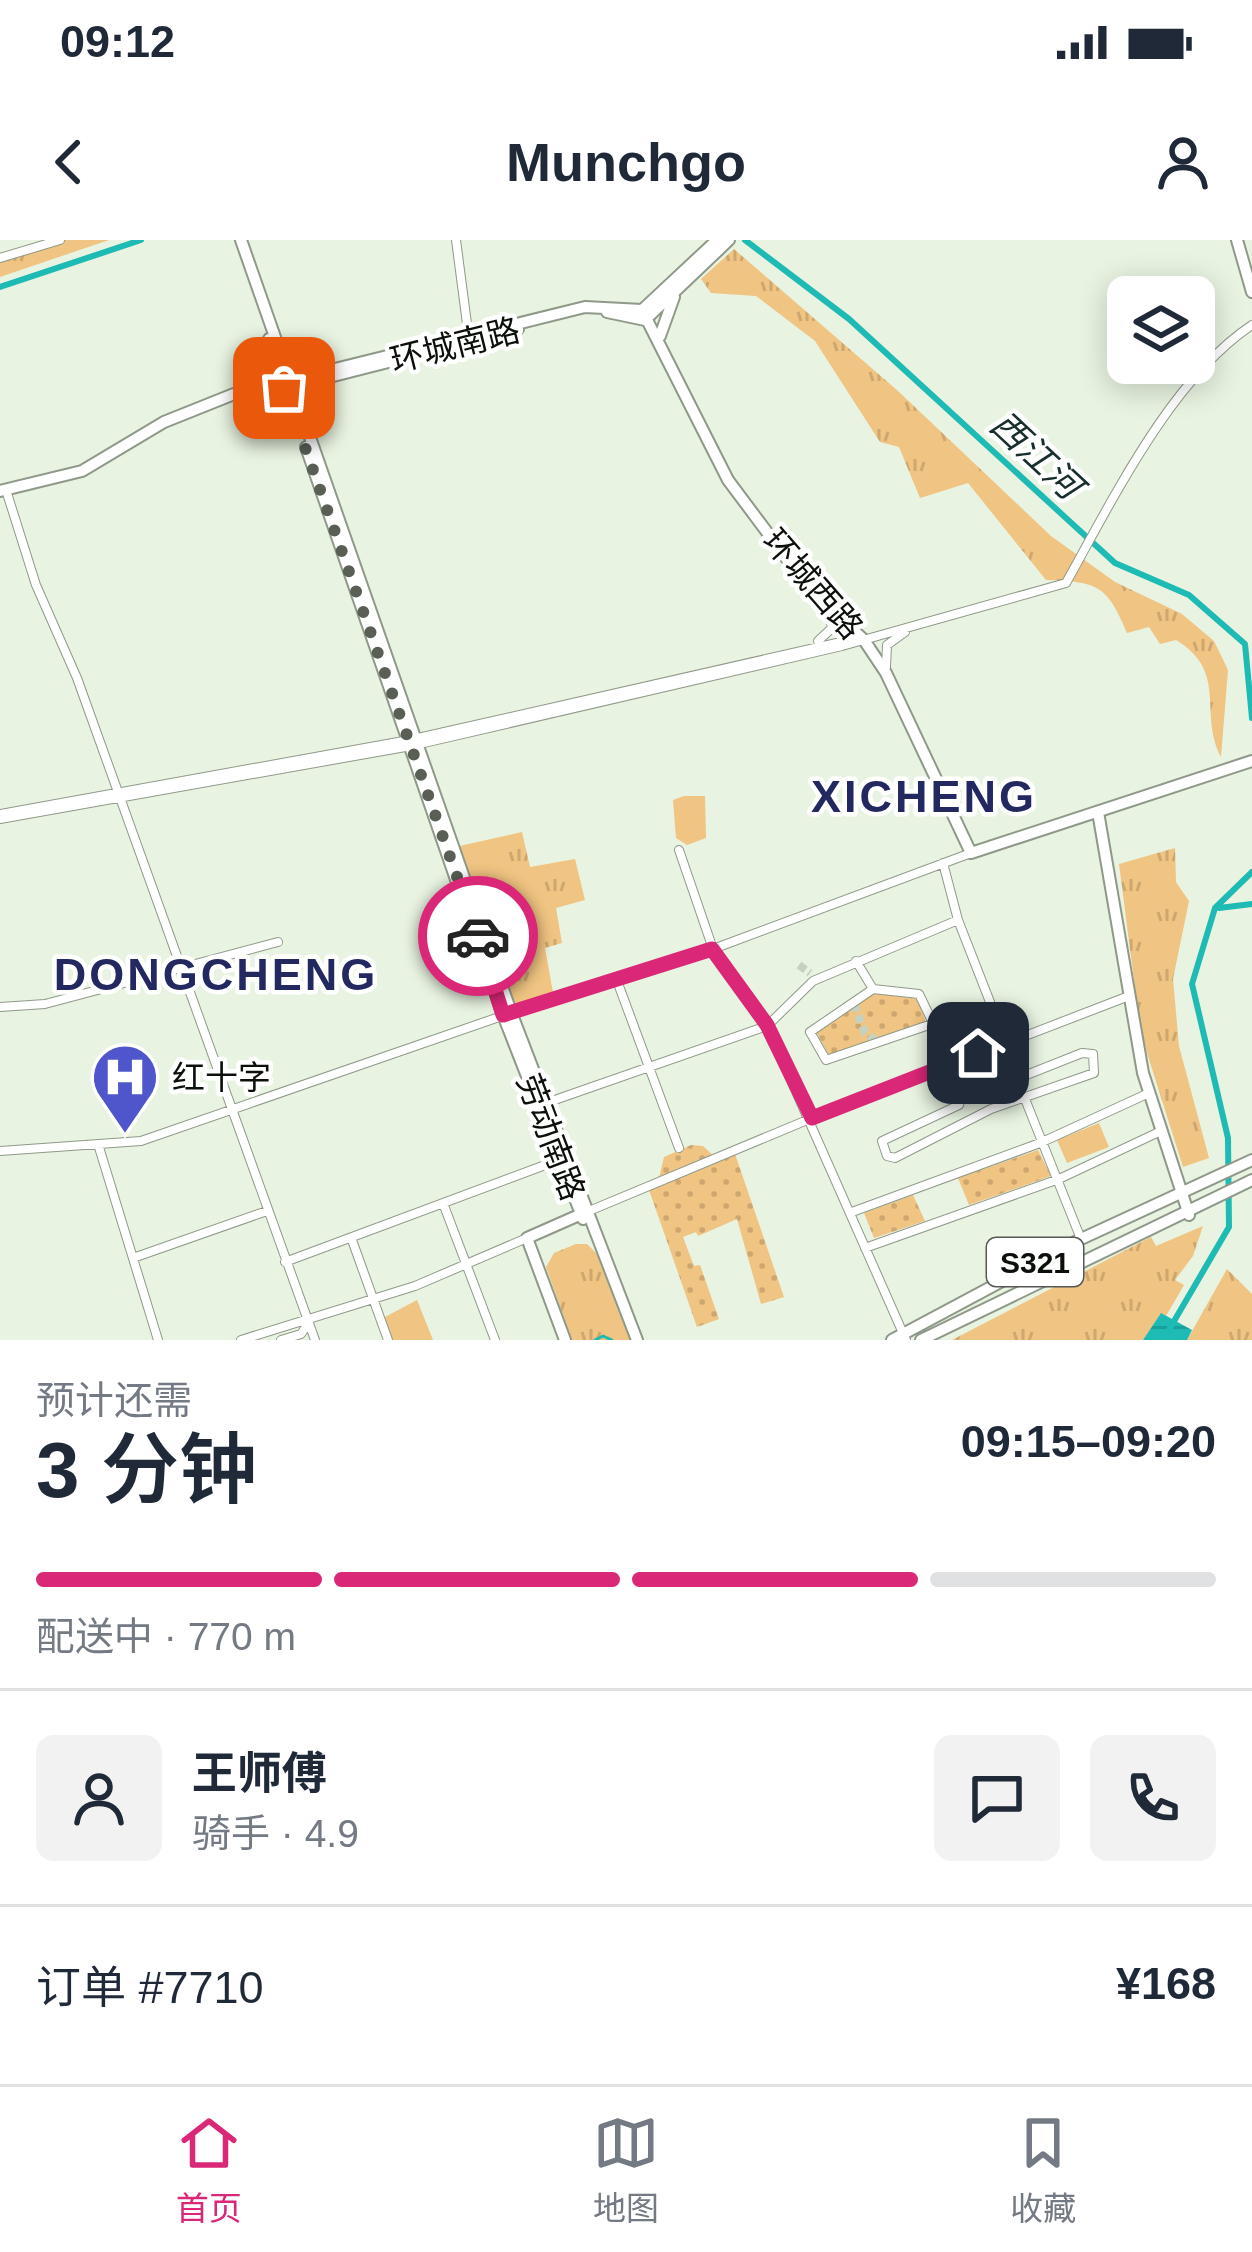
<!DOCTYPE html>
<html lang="zh">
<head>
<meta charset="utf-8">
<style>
	:root { --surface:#fff; --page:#f2f2f3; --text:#1f2937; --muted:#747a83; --line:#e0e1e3; --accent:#db2777 }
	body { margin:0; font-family:Arial,"Noto Sans SC",sans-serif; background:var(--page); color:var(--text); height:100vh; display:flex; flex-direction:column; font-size:45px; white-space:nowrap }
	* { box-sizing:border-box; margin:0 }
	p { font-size:39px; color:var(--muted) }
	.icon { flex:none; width:66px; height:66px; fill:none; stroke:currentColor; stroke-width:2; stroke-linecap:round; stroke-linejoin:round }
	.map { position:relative; height:1100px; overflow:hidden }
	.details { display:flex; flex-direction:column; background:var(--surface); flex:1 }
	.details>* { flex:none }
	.fabs { position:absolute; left:1107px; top:36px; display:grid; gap:24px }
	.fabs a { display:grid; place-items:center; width:108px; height:108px; border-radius:18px; background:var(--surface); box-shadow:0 6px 30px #0003; font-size:60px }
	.pin { position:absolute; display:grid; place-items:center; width:102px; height:102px; color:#fff; margin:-51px; border-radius:24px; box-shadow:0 6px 18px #0006 }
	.courier { position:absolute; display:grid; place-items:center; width:120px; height:120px; margin:-60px; border:9px solid #db2777; border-radius:50%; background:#fff; color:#222; box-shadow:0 3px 15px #0007 }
	.summary em { font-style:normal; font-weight:600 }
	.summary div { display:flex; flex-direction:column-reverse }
	.summary { display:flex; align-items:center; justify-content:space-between; height:204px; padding:0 36px }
	h1 { font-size:78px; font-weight:600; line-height:90px }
	.bar { display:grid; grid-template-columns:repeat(4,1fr); gap:18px 12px; align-content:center; height:144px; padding:0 36px }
	.bar i { height:15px; border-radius:9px; background:var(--line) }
	.bar .active { background:var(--accent) }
	.bar p { grid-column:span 4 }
	.line { display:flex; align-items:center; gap:30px; padding:0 36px; border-top:3px solid var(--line) }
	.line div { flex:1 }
	.round { display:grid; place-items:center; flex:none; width:126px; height:126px; border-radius:18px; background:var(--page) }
	.status { display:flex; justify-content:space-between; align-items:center; height:84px; padding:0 60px; background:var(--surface); direction:ltr }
	.status svg { height:33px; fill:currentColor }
	header { display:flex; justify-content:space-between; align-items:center; height:156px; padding:0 36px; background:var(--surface); font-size:54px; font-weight:600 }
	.menu { display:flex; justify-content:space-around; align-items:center; height:168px; border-top:3px solid var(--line); background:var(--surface); font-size:33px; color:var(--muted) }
	.menu a { display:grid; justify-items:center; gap:6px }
	.menu .active { color:var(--accent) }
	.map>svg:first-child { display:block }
	.grass { fill:url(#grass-dots) }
	.park { fill:url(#park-tufts) }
	.pitch { fill:#f0c482 }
	.water { fill:url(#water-rules) }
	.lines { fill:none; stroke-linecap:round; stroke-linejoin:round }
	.stream { stroke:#1ebab4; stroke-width:3 }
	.canal { stroke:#1ebab4; stroke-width:6 }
	.minor-tunnel { stroke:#c7d1c1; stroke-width:8; stroke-dasharray:8 4; stroke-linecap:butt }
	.minor-casing { stroke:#8f9989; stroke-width:10 }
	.major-casing { stroke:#8f9989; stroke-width:14 }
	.minor { stroke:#fff; stroke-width:8 }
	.major { stroke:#fff; stroke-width:10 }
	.done { stroke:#595f55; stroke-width:12; stroke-dasharray:0 21.6 }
	.route { stroke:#db2777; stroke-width:15 }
	.labels { text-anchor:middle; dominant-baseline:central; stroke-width:9; stroke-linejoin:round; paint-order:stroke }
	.shield { fill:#fff; stroke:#555854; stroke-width:3 }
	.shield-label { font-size:30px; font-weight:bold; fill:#0c100a }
	.street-label { font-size:33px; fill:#0c100a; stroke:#fff }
	.poi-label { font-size:33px; fill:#0c100a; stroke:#fff; text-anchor:start }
	.water-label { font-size:36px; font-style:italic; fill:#172e2d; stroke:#fff }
	.district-label { font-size:45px; font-weight:bold; letter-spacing:3px; fill:#232861; stroke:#fff }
</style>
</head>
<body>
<div class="status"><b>09:12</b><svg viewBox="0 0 49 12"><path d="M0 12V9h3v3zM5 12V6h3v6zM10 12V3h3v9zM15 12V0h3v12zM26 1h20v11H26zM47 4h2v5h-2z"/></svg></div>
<header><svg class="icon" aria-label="back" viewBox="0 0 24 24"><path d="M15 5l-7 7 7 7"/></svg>Munchgo<svg class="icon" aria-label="person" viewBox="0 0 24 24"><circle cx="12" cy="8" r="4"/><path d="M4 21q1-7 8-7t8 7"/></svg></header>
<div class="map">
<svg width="1252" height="1100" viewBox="0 0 1252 1100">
	<defs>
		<pattern id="grass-dots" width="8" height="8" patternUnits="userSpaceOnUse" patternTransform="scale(3)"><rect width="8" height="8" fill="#f0c482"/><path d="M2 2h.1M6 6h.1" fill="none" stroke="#cda76f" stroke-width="1.8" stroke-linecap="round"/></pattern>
		<pattern id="park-tufts" width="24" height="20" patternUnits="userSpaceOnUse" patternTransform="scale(3)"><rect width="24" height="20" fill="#f0c482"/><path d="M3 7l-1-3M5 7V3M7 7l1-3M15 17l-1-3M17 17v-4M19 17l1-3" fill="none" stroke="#cda76f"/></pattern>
		<pattern id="water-rules" width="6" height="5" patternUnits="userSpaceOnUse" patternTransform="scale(3)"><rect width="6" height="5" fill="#1ebab4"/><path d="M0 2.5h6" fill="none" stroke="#1a9f99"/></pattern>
	</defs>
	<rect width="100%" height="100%" fill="#e8f3e1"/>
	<!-- grass -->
	<path class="grass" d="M874 753 917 756 926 783 829 815 816 792Z
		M691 905 703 906 716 918 734 911 784 1057 761 1064 737 979 698 996 696 992 683 997 694 1026 700 1025 719 1079 697 1087 648 947 658 942 664 917Z
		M1038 910 1051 936 969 965 958 938Z
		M913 955 925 981 874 998 864 973Z"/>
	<!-- park -->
	<path class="park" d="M47 0H109L0 37V13Z
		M734 9 898 151 1051 296 1115 342 1182 374 1214 401 1228 430 1221 517C1198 473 1229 432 1176 400L1160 404 1149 387 1127 393C1107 344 1097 342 1046 340L968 243 920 258 899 207 880 202 815 101 756 56 711 53 701 39Z
		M522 592 530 627 575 619 585 660 556 668 562 703 545 708 554 758 511 772 455 607Z
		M1175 608 1176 642 1189 661 1173 739 1179 806 1209 918 1183 927 1141 794 1119 624Z
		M1203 986 1193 1016 1175 1040 1184 1045 1166 1076 1161 1073 1143 1100H952L1151 997 1156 1006Z
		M576 1004H587L598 1015 630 1100H572L546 1027 554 1013Z
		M1227 1029 1252 1054V1100H1187Z"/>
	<!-- pitch -->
	<path class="pitch" d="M684 556H705L706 598 687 605 676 598 673 560Z
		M1099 883 1109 907 1067 923 1057 900Z
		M417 1060 433 1100H392L385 1077Z"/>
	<!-- water -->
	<path class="water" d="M1161 1073 1192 1090 1187 1100H1143Z"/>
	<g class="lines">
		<!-- stream -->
		<path class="stream" d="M595 1100 603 1096 612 1100"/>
		<!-- canal -->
		<path class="canal" d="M745 0 849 79 1115 323 1189 355 1245 404 1252 478
			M0 47 141 0
			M1219 668 1252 664
			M1163 1100 1229 987 1228 898 1192 744 1215 668 1252 632"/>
		<!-- minor-tunnel -->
		<path class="minor-tunnel" d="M799 725 810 733
			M854 764 865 793 878 802"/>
		<!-- minor casing -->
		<g class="minor-casing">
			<path id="minor" d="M456 0 469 99
				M0 18 60 0
				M6 250 36 345 77 438 315 1100
				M818 401 832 388 828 370
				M886 427 887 405 905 392
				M0 574 409 500 850 400
				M0 579 411 506 842 406 1066 343C1113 259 1172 138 1252 85
				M679 610 713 709 767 786 906 1100
				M943 623 958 680 1006 803
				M856 721 873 749
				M616 738 679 908
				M0 767 45 764 278 702
				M932 784 826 820 810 792 873 749 919 754 964 847 959 865 882 901 887 916 895 918 991 869 1094 833 1093 814 1082 813 986 851 964 847
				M1025 859 1081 999
				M546 863 767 786 813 741 958 680
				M98 904 158 1100
				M0 911 141 901 554 758 713 709 971 613
				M443 963 495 1100
				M589 971 812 878 1129 756
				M852 972 1040 903 1149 853
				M352 1000 388 1100
				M865 1008 1059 939 1161 891
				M133 1018 267 971
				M285 1022 564 918
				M241 1100 415 1046 527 998
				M281 1100 301 1094 308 1084"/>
		</g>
		<!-- major casing -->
		<g class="major-casing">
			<path id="major" d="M241 0 511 772 637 1100
				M1237 0 1252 52
				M641 71 717 0
				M607 72 645 80
				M645 80 729 0
				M660 96 674 57
				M269 99 294 173
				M286 148 518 89
				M306 207 503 775 583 979
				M0 251 82 231 164 182 234 154 585 67 642 70 728 240 811 351 864 400 886 433 971 613 1252 521
				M1098 572 1143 833 1189 975
				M565 1100 527 998 586 972
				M892 1100 1081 999 1252 920
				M921 1100 1252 940"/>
		</g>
		<!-- minor -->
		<use href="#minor" class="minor"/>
		<!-- major -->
		<use href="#major" class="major"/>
	</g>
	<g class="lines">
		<!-- done -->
		<path class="done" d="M284 148 478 696"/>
		<!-- route -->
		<path class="route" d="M478 696 503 775 712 709 767 785 812 878 978 813"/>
	</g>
	<!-- icons -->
	<defs>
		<g id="hospital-pin" transform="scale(3.45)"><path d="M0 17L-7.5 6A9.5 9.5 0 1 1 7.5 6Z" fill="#4f56cc" stroke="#fff"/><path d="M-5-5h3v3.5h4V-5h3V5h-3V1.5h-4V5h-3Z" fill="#fff"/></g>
	</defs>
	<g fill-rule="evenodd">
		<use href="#hospital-pin" x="125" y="837"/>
	</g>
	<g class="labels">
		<!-- shield labels -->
		<rect class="shield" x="987" y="998" width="96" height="48" rx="9"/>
		<g class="shield-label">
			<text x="1035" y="1022">S321</text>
		</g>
		<!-- street labels -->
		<g class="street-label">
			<text transform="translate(455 105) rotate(-14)">环城南路</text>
			<text transform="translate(813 344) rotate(49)">环城西路</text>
			<text transform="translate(551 897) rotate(69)">劳动南路</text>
		</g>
		<!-- poi labels -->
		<g class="poi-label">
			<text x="172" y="837">红十字</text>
		</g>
		<!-- water labels -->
		<g class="water-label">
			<text transform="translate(1036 215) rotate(43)">西江河</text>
		</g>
		<!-- district labels -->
		<g class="district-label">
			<text x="924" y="556">XICHENG</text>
			<text x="216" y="734">DONGCHENG</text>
		</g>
	</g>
</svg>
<div class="fabs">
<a><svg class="icon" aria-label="layers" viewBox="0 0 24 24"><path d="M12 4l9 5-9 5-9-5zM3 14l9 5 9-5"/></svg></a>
</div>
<div class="pin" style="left:284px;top:148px;background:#ea580c"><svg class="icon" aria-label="bag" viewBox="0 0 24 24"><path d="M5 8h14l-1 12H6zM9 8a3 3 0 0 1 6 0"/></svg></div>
<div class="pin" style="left:978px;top:813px;background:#1f2937"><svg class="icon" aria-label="home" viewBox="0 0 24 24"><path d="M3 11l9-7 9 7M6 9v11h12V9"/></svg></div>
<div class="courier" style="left:478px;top:696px"><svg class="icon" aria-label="car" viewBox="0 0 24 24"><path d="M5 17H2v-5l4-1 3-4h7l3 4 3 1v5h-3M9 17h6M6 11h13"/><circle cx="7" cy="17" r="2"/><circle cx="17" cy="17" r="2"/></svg></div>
</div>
<section class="details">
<div class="summary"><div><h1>3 分钟</h1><p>预计还需</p></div><em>09:15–09:20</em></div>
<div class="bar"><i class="active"></i><i class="active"></i><i class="active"></i><i></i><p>配送中 · 770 m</p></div>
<div class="line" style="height:216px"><a class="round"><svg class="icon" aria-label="person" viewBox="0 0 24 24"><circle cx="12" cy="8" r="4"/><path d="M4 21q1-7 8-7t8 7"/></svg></a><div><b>王师傅</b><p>骑手 · 4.9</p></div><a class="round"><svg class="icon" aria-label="chat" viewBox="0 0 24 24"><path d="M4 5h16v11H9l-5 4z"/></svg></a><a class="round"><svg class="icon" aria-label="phone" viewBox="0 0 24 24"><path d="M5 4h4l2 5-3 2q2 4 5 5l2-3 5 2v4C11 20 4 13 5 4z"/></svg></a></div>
<div class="line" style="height:156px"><div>订单 #7710</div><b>¥168</b></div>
</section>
<nav class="menu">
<a class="active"><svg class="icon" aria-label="home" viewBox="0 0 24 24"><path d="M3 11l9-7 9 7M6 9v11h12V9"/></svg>首页</a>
<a><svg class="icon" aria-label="map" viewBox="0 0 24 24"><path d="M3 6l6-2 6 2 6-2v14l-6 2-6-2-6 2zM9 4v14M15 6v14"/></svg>地图</a>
<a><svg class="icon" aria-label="saved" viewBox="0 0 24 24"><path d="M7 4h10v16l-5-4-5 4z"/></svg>收藏</a>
</nav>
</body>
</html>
